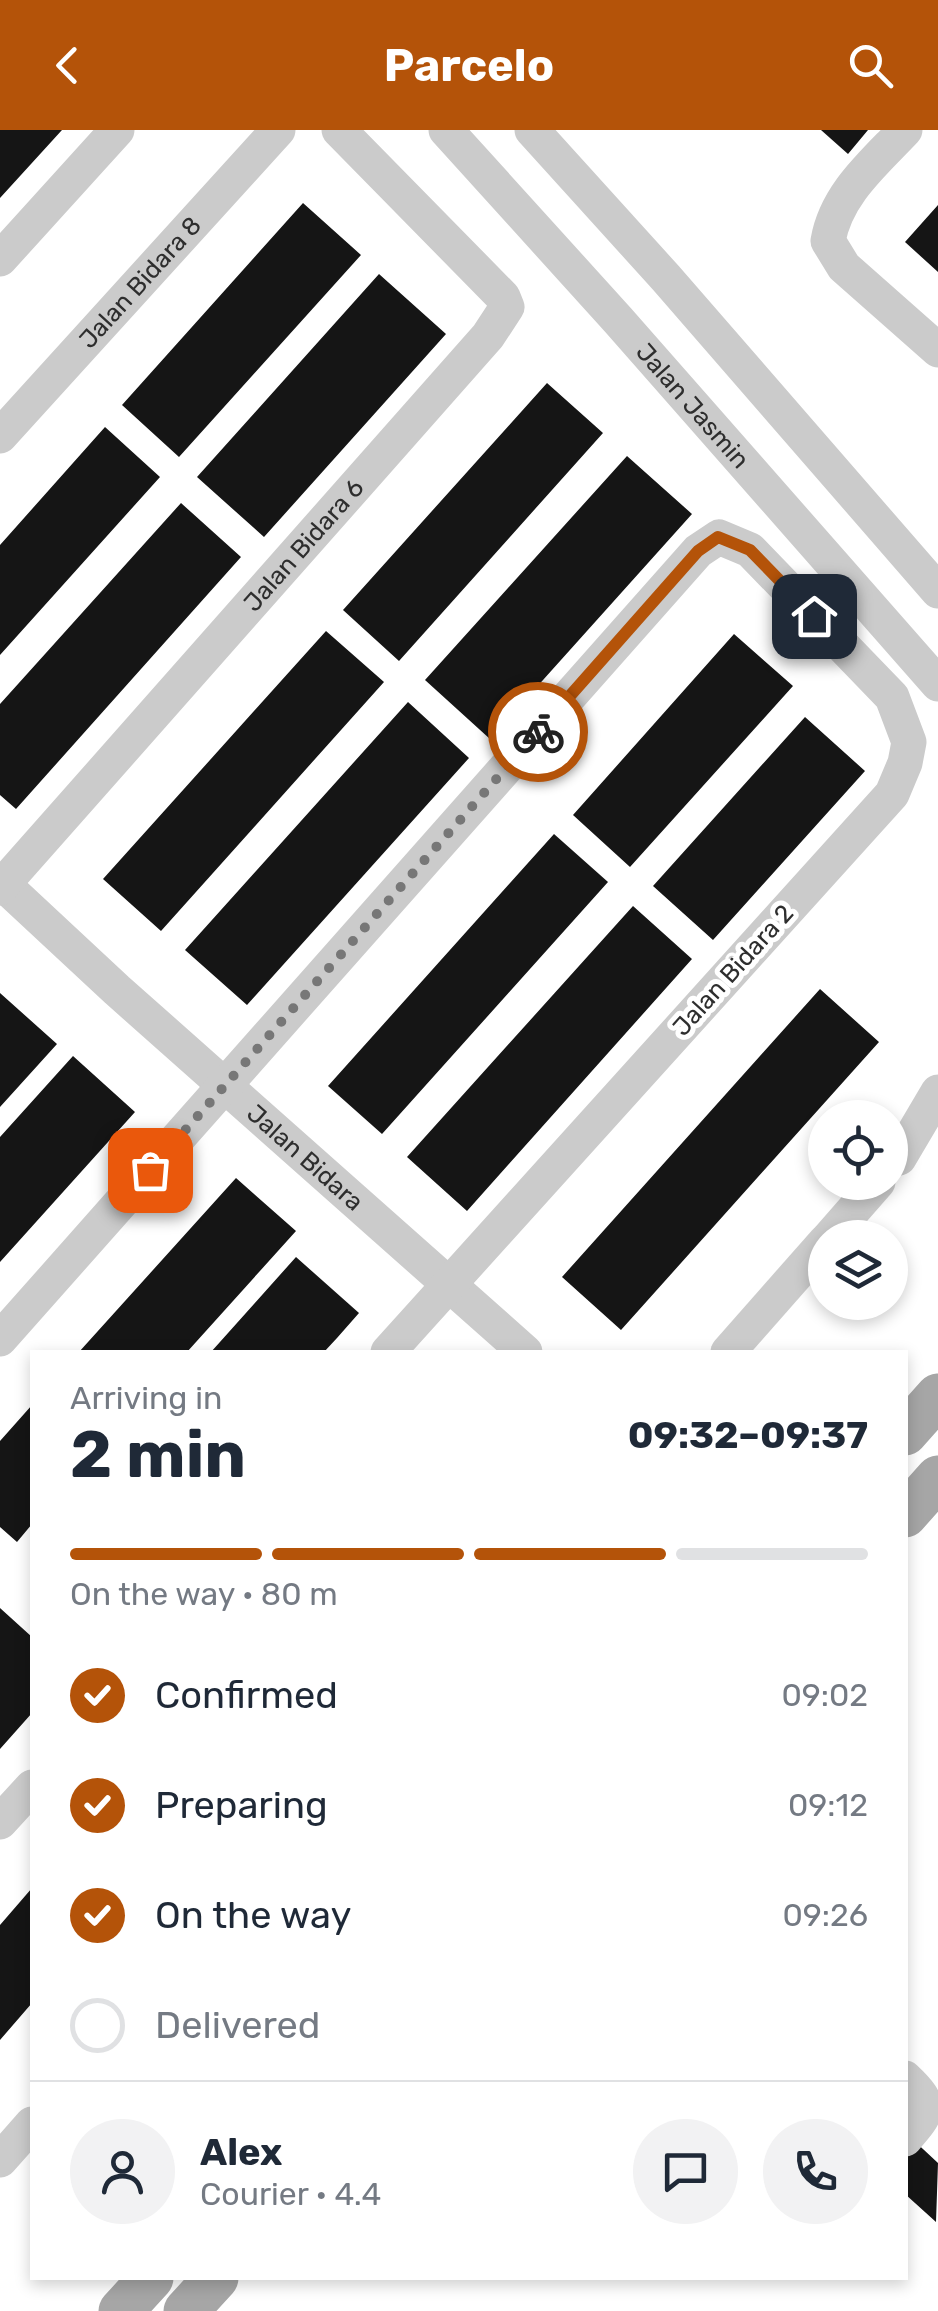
<!DOCTYPE html>
<html lang="en">
<head>
<meta charset="utf-8">
<style>
	:root { --surface:#fff; --page:#f2f2f3; --text:#1f2937; --muted:#747a83; --line:#e0e1e3; --accent:#b45309 }
	body { margin:0; font-family:Rubik,sans-serif; background:var(--page); color:var(--text); height:100vh; display:flex; flex-direction:column; font-size:38px; white-space:nowrap }
	* { box-sizing:border-box; margin:0 }
	p { font-size:32px; color:var(--muted) }
	.icon { flex:none; width:55px; height:55px; fill:none; stroke:currentColor; stroke-width:2; stroke-linecap:round; stroke-linejoin:round }
	.map { position:relative; flex:1; overflow:hidden }
	.sheet { position:absolute; left:30px; top:1220px; width:878px; height:930px; display:flex; flex-direction:column; background:var(--surface); border-radius:0px; box-shadow:0 5px 15px #0003 }
	.sheet>* { flex:none }
	.tools { position:absolute; left:808px; top:970px; display:grid; gap:20px }
	.tools a { display:grid; place-items:center; width:100px; height:100px; border-radius:50%; background:var(--surface); box-shadow:0 5px 15px #0003; font-size:50px }
	.pin { position:absolute; display:grid; place-items:center; width:85px; height:85px; color:#fff; margin:-42px; border-radius:20px; box-shadow:0 5px 15px #0006 }
	.courier { position:absolute; display:grid; place-items:center; width:100px; height:100px; margin:-50px; border:8px solid #b45309; border-radius:50%; background:#fff; color:#222; box-shadow:0 2px 12px #0007 }
	.overview em { font-style:normal; font-weight:700 }
	.overview div { display:flex; flex-direction:column-reverse }
	.overview { display:flex; align-items:center; justify-content:space-between; height:170px; padding:0 40px }
	h1 { font-size:65px; font-weight:700; line-height:75px }
	.bar { display:grid; grid-template-columns:repeat(4,1fr); gap:15px 10px; align-content:center; height:120px; padding:0 40px }
	.bar i { height:12px; border-radius:8px; background:var(--line) }
	.bar .current { background:var(--accent) }
	.bar p { grid-column:span 4 }
	.line { display:flex; align-items:center; gap:25px; padding:0 40px; border-top:2px solid var(--line) }
	.line div { flex:1 }
	.round { display:grid; place-items:center; flex:none; width:105px; height:105px; border-radius:52px; background:var(--page) }
	ol { padding:0 40px; list-style:none }
	li { display:flex; align-items:center; gap:30px; height:110px }
	li p { margin-inline-start:auto }
	li .icon { padding:10px; border-radius:50%; background:var(--accent); color:#fff; stroke-width:4 }
	li:last-child { color:var(--muted) }
	li i { width:55px; height:55px; border:5px solid var(--line); border-radius:50% }
	header { display:flex; justify-content:space-between; align-items:center; height:130px; padding:0 40px; background:var(--accent); color:#fff; font-size:45px; font-weight:700 }
	.map>svg:first-child { display:block }
	.building { fill:#151515 }
	.lines { fill:none; stroke-linecap:round; stroke-linejoin:round }
	.minor { stroke:#cbcbcb; stroke-width:35 }
	.major { stroke:#a6a6a6; stroke-width:45 }
	.done { stroke:#777; stroke-width:10; stroke-dasharray:0 18 }
	.route { stroke:#b45309; stroke-width:12 }
	.labels { text-anchor:middle; dominant-baseline:central; stroke-width:10; stroke-linejoin:round; paint-order:stroke }
	.street-label { font-size:25px; fill:#2e2e2e; stroke:#fff }
</style>
</head>
<body>
<header><svg class="icon" aria-label="back" viewBox="0 0 24 24"><path d="M15 5l-7 7 7 7"/></svg>Parcelo<svg class="icon" aria-label="search" viewBox="0 0 24 24"><circle cx="10" cy="10" r="6"/><path d="M15 15l6 6"/></svg></header>
<div class="map">
<svg width="938" height="2181" viewBox="0 0 938 2181">
	<rect width="100%" height="100%" fill="#fff"/>
	<!-- building -->
	<path class="building" d="M0 0H62L0 68Z
		M821 0H868L848 24Z
		M303 73 361 125 179 327 122 275Z
		M938 75V142L905 112Z
		M379 144 446 204 264 407 197 347Z
		M547 253 603 303 399 531 343 480Z
		M105 297 160 347 0 525V415Z
		M627 326 692 384 490 609 425 550Z
		M181 373 241 427 16 679 0 665V574Z
		M326 501 384 552 161 801 103 749Z
		M734 504 793 556 630 737 573 685Z
		M408 572 469 628 247 875 185 820Z
		M805 587 865 641 713 810 653 756Z
		M554 704 608 752 382 1004 328 956Z
		M633 776 692 829 467 1081 407 1027Z
		M820 859 879 912 621 1200 562 1147Z
		M0 863 57 914 0 977Z
		M73 926 135 982 0 1132V1007Z
		M236 1048 296 1101 187 1222H79Z
		M296 1127 359 1183 337 1208 324 1222H211Z
		M32 1275V1394L17 1412 0 1397V1311Z
		M0 1478 32 1507V1583L0 1619Z
		M32 1758V1873L0 1910V1795Z
		M909 2006 938 2033 936 2092 905 2064V2011Z"/>
	<g class="lines">
		<!-- minor -->
		<g class="minor">
			<path id="s1" d="M446 0 618 190 938 554"/>
			<path d="M532 0 666 148 938 461"/>
			<path d="M905 0C874 33 836 64 828 111L844 137 938 220"/>
			<path d="M0 129 117 0"/>
			<path id="s2" d="M0 306 278 0"/>
			<path id="s3" d="M0 751 117 860 525 1222"/>
			<path id="s4" d="M0 758 488 206 507 177 503 167 339 0"/>
			<path d="M899 1028 938 962"/>
			<path d="M829 1108 878 1052"/>
			<path d="M0 1209 698 421 719 407 750 420 892 567 909 612 905 633 892 664 388 1222"/>
			<path d="M728 1222 825 1112"/>
			<path d="M0 1692 32 1657"/>
			<path d="M905 1948C934 1975 929 1982 905 2009"/>
			<path d="M0 2030 32 1994"/>
		</g>
		<!-- major -->
		<path class="major" d="M905 1303 938 1266
			M905 1385 938 1348
			M121 2181 151 2148
			M186 2181 216 2148"/>
	</g>
	<g class="lines">
		<!-- done -->
		<path class="done" d="M150 1040 538 602"/>
		<!-- route -->
		<path class="route" d="M538 602 698 421 718 407 750 420 814 486"/>
	</g>
	<g class="labels">
		<!-- street labels -->
		<g class="street-label">
			<text stroke="none"><textPath href="#s2" startOffset="208">Jalan Bidara 8</textPath></text>
			<text stroke="none"><textPath href="#s1" startOffset="370">Jalan Jasmin</textPath></text>
			<text stroke="none"><textPath href="#s4" startOffset="458">Jalan Bidara 6</textPath></text>
			<text transform="translate(733 840) rotate(-48)">Jalan Bidara 2</text>
			<text stroke="none"><textPath href="#s3" startOffset="412">Jalan Bidara</textPath></text>
		</g>
	</g>
</svg>
<div class="tools">
<a><svg class="icon" aria-label="locate" viewBox="0 0 24 24"><circle cx="12" cy="12" r="6"/><path d="M12 2v4M12 18v4M2 12h4M18 12h4"/></svg></a>
<a><svg class="icon" aria-label="layers" viewBox="0 0 24 24"><path d="M12 4l9 5-9 5-9-5zM3 14l9 5 9-5"/></svg></a>
</div>
<div class="pin" style="left:150px;top:1040px;background:#ea580c"><svg class="icon" aria-label="bag" viewBox="0 0 24 24"><path d="M5 8h14l-1 12H6zM9 8a3 3 0 0 1 6 0"/></svg></div>
<div class="pin" style="left:814px;top:486px;background:#1f2937"><svg class="icon" aria-label="home" viewBox="0 0 24 24"><path d="M3 11l9-7 9 7M6 9v11h12V9"/></svg></div>
<div class="courier" style="left:538px;top:602px"><svg class="icon" aria-label="bike" viewBox="0 0 24 24"><circle cx="6" cy="16" r="4"/><circle cx="18" cy="16" r="4"/><path d="M6 16l4-8h5l3 8M10 8l3 8H6M13 5h3"/></svg></div>
<section class="sheet">
<div class="overview"><div><h1>2 min</h1><p>Arriving in</p></div><em>09:32–09:37</em></div>
<div class="bar"><i class="current"></i><i class="current"></i><i class="current"></i><i></i><p>On the way · 80 m</p></div>
<ol>
<li><svg class="icon" aria-label="check" viewBox="0 0 24 24"><path d="M5 12l5 5 9-10"/></svg>Confirmed<p>09:02</p></li>
<li><svg class="icon" aria-label="check" viewBox="0 0 24 24"><path d="M5 12l5 5 9-10"/></svg>Preparing<p>09:12</p></li>
<li><svg class="icon" aria-label="check" viewBox="0 0 24 24"><path d="M5 12l5 5 9-10"/></svg>On the way<p>09:26</p></li>
<li><i></i>Delivered</li>
</ol>
<div class="line" style="height:180px"><a class="round"><svg class="icon" aria-label="person" viewBox="0 0 24 24"><circle cx="12" cy="8" r="4"/><path d="M4 21q1-7 8-7t8 7"/></svg></a><div><b>Alex</b><p>Courier · 4.4</p></div><a class="round"><svg class="icon" aria-label="chat" viewBox="0 0 24 24"><path d="M4 5h16v11H9l-5 4z"/></svg></a><a class="round"><svg class="icon" aria-label="phone" viewBox="0 0 24 24"><path d="M5 4h4l2 5-3 2q2 4 5 5l2-3 5 2v4C11 20 4 13 5 4z"/></svg></a></div>
</section>
</div>
</body>
</html>
